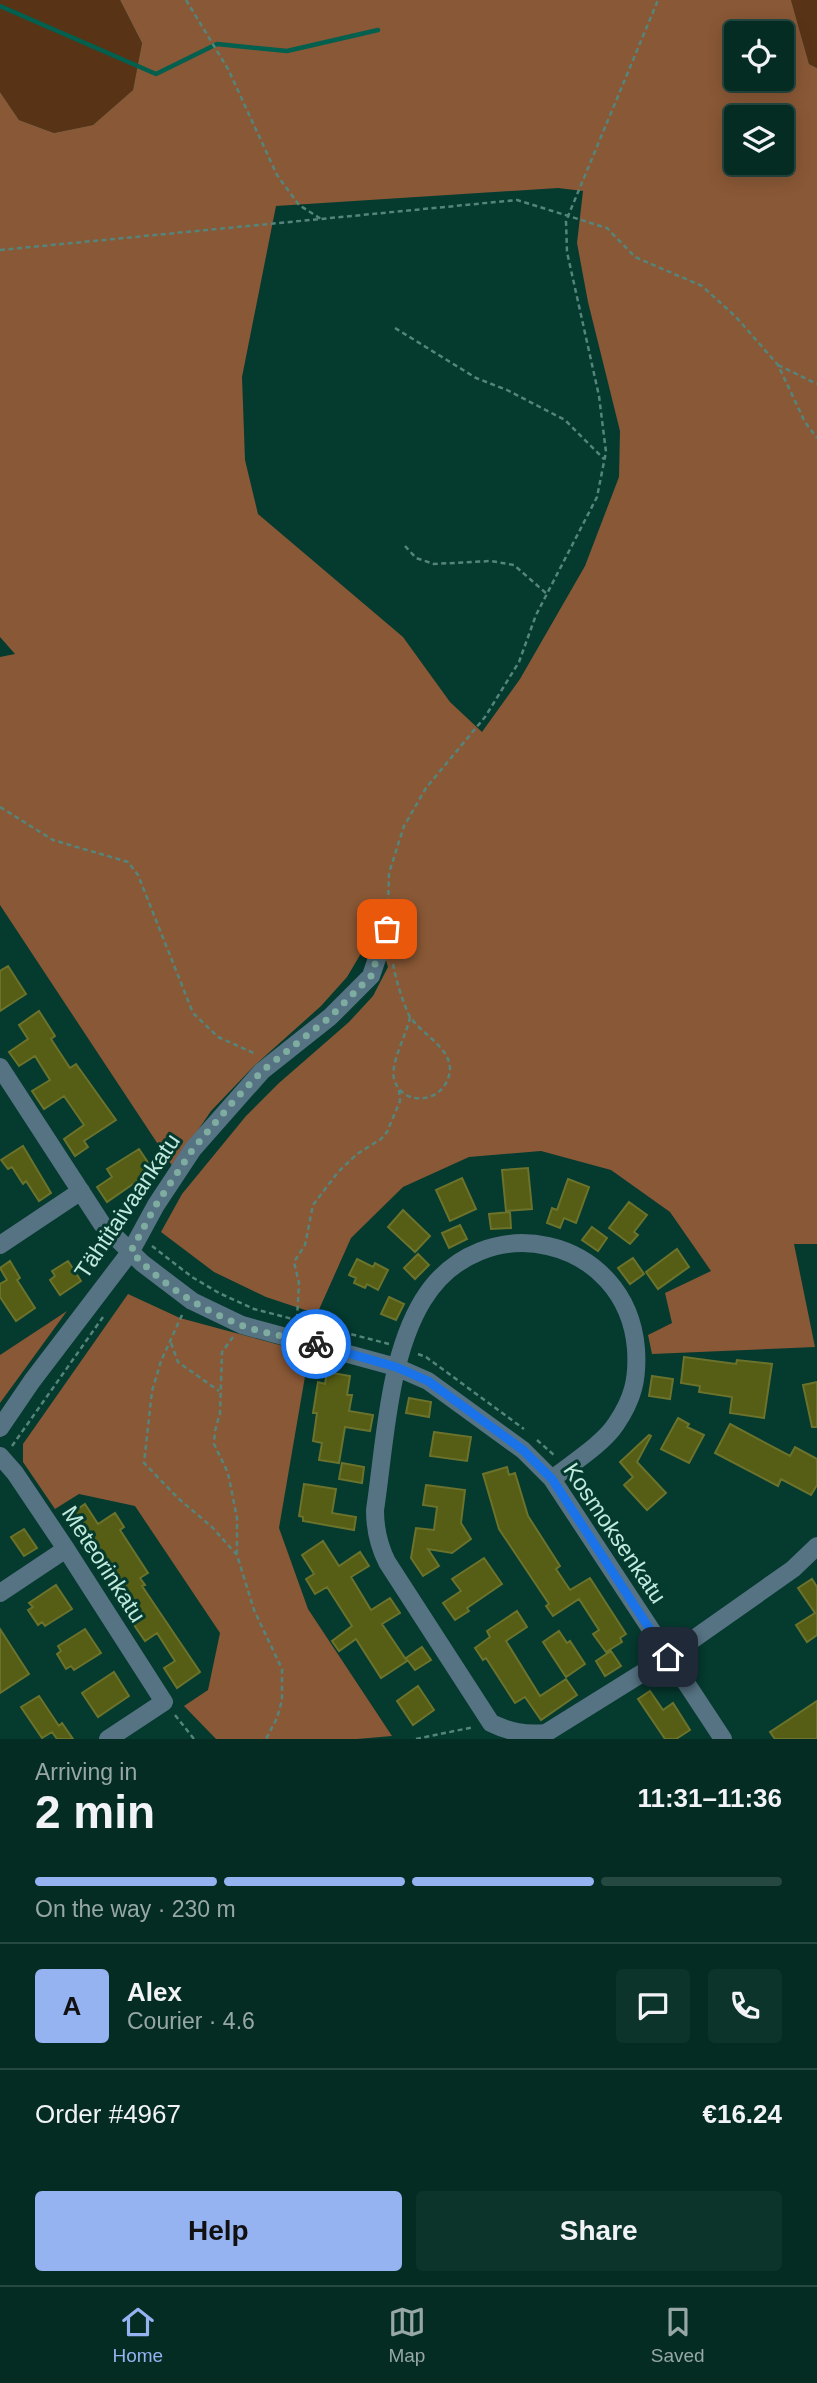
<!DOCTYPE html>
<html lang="en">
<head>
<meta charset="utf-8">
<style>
	:root { --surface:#042c23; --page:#0d342b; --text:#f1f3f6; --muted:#97a7a6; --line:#254841; --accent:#95b2f1 }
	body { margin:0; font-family:Arial,sans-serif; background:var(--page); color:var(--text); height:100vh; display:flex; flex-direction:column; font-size:26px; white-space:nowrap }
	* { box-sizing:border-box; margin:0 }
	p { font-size:23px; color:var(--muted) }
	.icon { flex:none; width:38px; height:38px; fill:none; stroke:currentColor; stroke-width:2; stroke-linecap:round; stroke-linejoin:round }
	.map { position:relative; height:1739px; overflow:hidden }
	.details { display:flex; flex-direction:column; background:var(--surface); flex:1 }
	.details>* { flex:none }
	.tools { position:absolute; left:724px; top:21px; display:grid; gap:14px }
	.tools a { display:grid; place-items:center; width:70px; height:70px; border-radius:7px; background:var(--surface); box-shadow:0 4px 18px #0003,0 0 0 2px var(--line); font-size:35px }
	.pin { position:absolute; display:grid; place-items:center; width:60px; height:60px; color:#fff; margin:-30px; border-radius:14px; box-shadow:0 4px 10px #0006 }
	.courier { position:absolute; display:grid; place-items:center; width:70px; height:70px; margin:-35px; border:5px solid #1a73e8; border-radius:50%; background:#fff; color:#222; box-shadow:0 2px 9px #0007 }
	.head em { font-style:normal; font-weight:600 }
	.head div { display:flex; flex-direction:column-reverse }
	.head { display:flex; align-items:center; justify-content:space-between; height:119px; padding:0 35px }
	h1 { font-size:46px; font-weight:600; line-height:52px }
	.bar { display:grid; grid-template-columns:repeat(4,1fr); gap:10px 7px; align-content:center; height:84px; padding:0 35px }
	.bar i { height:9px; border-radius:5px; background:var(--line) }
	.bar .current { background:var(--accent) }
	.bar p { grid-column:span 4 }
	.line { display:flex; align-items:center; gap:18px; padding:0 35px; border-top:2px solid var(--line) }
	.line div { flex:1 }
	.round { display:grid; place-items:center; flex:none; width:74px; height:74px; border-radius:7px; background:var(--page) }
	.primary-button { display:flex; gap:14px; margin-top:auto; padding:14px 35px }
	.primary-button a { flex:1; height:80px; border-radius:7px; background:var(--accent); color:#111; font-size:28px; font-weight:600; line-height:80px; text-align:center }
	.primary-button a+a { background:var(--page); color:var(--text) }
	.tabs { display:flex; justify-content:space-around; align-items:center; height:98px; border-top:2px solid var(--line); background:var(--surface); font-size:19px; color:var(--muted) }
	.tabs a { display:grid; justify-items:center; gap:4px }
	.tabs .current { color:var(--accent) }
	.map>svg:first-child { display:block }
	.green { fill:#593316 }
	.forest { fill:#895836; fill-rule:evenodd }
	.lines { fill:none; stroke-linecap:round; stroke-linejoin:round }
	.stream { stroke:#035f4e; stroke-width:4.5 }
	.building { fill:#565d14; stroke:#6a722c; stroke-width:2 }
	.path { stroke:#55857a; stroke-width:2.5; stroke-dasharray:5 3.5; stroke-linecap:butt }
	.minor { stroke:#567383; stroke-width:18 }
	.done { stroke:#7faca0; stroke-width:7; stroke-dasharray:0 12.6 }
	.route { stroke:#1a73e8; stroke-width:9 }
	.labels { text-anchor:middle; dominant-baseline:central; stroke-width:6; stroke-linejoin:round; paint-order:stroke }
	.street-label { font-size:23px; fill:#c0eadd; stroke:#053a2f }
</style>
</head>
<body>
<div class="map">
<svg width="817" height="1739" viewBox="0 0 817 1739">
	<rect width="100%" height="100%" fill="#053a2f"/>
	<!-- green -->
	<path class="green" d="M0 0H120L142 43 133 90 93 125 54 133 19 120 0 92Z
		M791 0H817V68L809 64Z"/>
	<!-- forest -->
	<path class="forest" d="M120 0H791L809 64 817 68V1244H794L815 1347 652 1354 648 1335 672 1323 665 1293 711 1271 670 1212 611 1170 541 1151 469 1157 403 1187 351 1238 317 1314 266 1297 214 1272 161 1232 182 1194 246 1116 279 1083 349 1022 373 996 388 967 376 928 347 977 321 1006 254 1066 211 1111 173 1167 0 905V657L15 654 0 637V92L19 120 54 133 93 125 133 90 142 43ZM737 33H782V79H737ZM737 117H782V163H737ZM558 188 583 191 577 243 588 302 620 431 619 477 585 566 520 679 482 732 450 702 403 637 258 514 245 460 242 377 276 206Z
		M128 1294 180 1318 309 1353 279 1528 308 1609 392 1736 357 1739H216L184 1706 208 1690 220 1633 135 1506 79 1494 55 1509 23 1462V1444Z
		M67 1311 0 1403V1355Z"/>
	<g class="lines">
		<!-- stream -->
		<path class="stream" d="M0 6 156 74 217 44 287 51 378 30"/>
	</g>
	<!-- building -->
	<path class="building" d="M8 966 26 994 0 1011V971Z
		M39 1011 55 1036 51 1039 70 1068 76 1064 116 1120 84 1141 88 1147 75 1156 64 1139 84 1125 64 1096 44 1109 32 1091 50 1080 35 1056 19 1066 9 1052 28 1039 19 1025Z
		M23 1146 51 1193 39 1201 26 1181 23 1184 12 1167 8 1169 1 1160Z
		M139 1149 153 1170 107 1202 97 1187 112 1177 107 1169Z
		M528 1168 532 1209 506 1211 502 1170Z
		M462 1178 476 1209 450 1221 436 1190Z
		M568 1179 589 1187 576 1223 564 1218 560 1228 547 1223 552 1208 557 1210Z
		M629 1202 647 1215 634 1232 638 1235 630 1244 609 1228Z
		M403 1210 430 1236 415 1252 388 1227Z
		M510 1212 511 1228 491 1229 489 1214Z
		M460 1225 467 1239 449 1248 442 1233Z
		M592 1227 607 1238 598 1251 582 1240Z
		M677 1249 689 1267 658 1289 646 1272Z
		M418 1254 429 1265 415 1279 404 1268Z
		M633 1258 644 1274 630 1284 618 1268Z
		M357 1259 373 1267 375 1263 388 1270 378 1290 367 1284 365 1288 354 1283 356 1278 349 1275Z
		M10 1261 20 1278 17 1280 35 1308 16 1321 0 1297V1284L7 1280 0 1268Z
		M68 1261 81 1281 60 1295 50 1280 55 1276 52 1271Z
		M389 1297 404 1304 396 1320 381 1314Z
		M684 1357 736 1364 737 1360 772 1364 764 1418 730 1413 732 1397 699 1392 700 1386 681 1383Z
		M327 1372 350 1376 347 1395H352L349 1411 373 1415 370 1431 345 1427 339 1463 319 1460 322 1443 313 1441 317 1413H313L318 1382 325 1384Z
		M652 1376 673 1379 670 1399 649 1396Z
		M817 1382V1427H812L803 1385Z
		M409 1398 431 1402 429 1417 406 1413Z
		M678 1418 689 1424 687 1427 704 1435 689 1463 661 1449Z
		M730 1424 790 1456 795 1447 817 1459V1485L811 1495 781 1479 778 1486 715 1453Z
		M434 1432 471 1437 467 1461 430 1456Z
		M649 1435 651 1436 637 1462 666 1493 647 1510 624 1485 633 1477 620 1462Z
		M342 1463 364 1467 362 1483 339 1479Z
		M507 1467 509 1475 515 1473 528 1516 560 1566 556 1569 570 1590 590 1578 626 1634 620 1638 622 1642 606 1652 593 1634 599 1630 579 1599 553 1616 546 1606 549 1604 499 1529 483 1474Z
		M304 1484 336 1489 332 1513 356 1517 354 1530 303 1521V1517L299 1516Z
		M426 1485 465 1490 461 1523 471 1539 452 1553 428 1549 439 1566 423 1576 411 1558 416 1528 434 1530 437 1507 423 1505Z
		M85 1504 98 1524 115 1513 124 1527 120 1530 148 1573 140 1578 145 1585 142 1586 200 1672 177 1688 164 1668 175 1661 157 1633 145 1641 132 1622 143 1615 97 1545 94 1547 72 1513Z
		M24 1529 37 1548 24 1556 11 1537Z
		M323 1541 339 1566 360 1552 369 1566 351 1577 371 1610 390 1598 400 1613 382 1624 407 1661 381 1678 356 1639 339 1651 332 1641 352 1626 327 1587 315 1594 306 1579 314 1574 302 1555Z
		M484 1558 502 1584 467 1608 469 1611 455 1620 443 1603 461 1591 452 1579Z
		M812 1579 817 1587V1635L807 1642 796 1625 815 1613 798 1588Z
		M56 1585 72 1609 45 1626 42 1622 38 1625 28 1610 33 1607 29 1603Z
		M517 1611 527 1627 506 1641 540 1696 566 1679 577 1695 541 1720 525 1697 515 1703 486 1658 483 1660 475 1648 490 1637 487 1631Z
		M0 1629 29 1674 0 1693Z
		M85 1629 101 1653 74 1670 71 1666 66 1669 57 1654 61 1651 58 1646Z
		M559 1631 567 1643 570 1641 585 1664 566 1677 543 1642Z
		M422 1647 431 1660 415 1670 406 1658Z
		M611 1651 621 1666 605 1676 596 1661Z
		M114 1672 129 1696 98 1717 82 1693Z
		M418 1686 434 1710 413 1725 397 1701Z
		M650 1691 663 1710 673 1703 690 1730 676 1739H665L638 1699Z
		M39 1696 59 1726 62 1723 73 1739H57L52 1732 42 1738 21 1707Z
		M817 1701V1739H775L770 1732Z"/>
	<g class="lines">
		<!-- path -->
		<path class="path" d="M186 0 228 69 277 175 299 205 321 219
			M0 250 517 200 607 228 635 257 702 286 736 317 778 365 805 422 817 438
			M395 328 476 378 507 390 565 420 604 459
			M778 365 817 384
			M405 546 416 558 434 564 491 561 514 565 547 594
			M0 807 53 840 128 862 138 875 193 1013 218 1037 256 1054
			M388 912 389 873 404 826 426 788 485 717 519 662 536 615 597 497 606 452 599 396 567 252 566 221 658 0
			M393 964C396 980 402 1000 409 1015 421 1036 461 1051 447 1081 437 1104 401 1105 394 1079 390 1063 407 1034 410 1017
			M152 1246 192 1277 219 1293 254 1309 389 1344
			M182 1315 161 1361 152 1391 144 1463 179 1499 212 1527 237 1555 254 1610 282 1669V1700L277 1718 266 1739
			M297 1319 299 1283 294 1262 305 1245 313 1205 338 1172 357 1154 381 1139 387 1132 400 1101 399 1089
			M233 1337 222 1352 220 1413 215 1431 214 1444 228 1473 237 1518V1553
			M171 1343 178 1362 219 1391
			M418 1354 426 1357 524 1429
			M537 1440 555 1456
			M12 1446 103 1317
			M576 1484 640 1581
			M175 1715 194 1739
			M416 1739 474 1727"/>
		<!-- minor -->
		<path class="minor" d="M0 1067 102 1224 142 1263 192 1301 242 1325 396 1367 428 1381 523 1450 552 1479 723 1739
			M0 1245 81 1191
			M0 1428 32 1381 131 1251 156 1205 193 1149 262 1071 330 1017 371 976 387 929
			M0 1456 15 1473 66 1549 164 1702 108 1739
			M552 1479C571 1464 603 1444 616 1424 633 1399 638 1379 636 1349 627 1236 482 1204 423 1300 388 1357 385 1444 375 1510 375 1529 378 1544 387 1562L491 1723C510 1732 525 1735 546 1733L668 1657 793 1569 817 1546
			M0 1593 66 1549"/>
	</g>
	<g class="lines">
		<!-- done -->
		<path class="done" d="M316 1344C291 1337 264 1334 241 1325 202 1310 159 1283 131 1251L156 1205 193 1149 232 1103 262 1071 330 1017 371 976 387 929"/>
		<!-- route -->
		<path class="route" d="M316 1344 396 1367 428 1381 523 1450 552 1479 668 1657"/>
	</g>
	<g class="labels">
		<!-- street labels -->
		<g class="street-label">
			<text transform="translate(127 1206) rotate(-56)">Tähtitaivaankatu</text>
			<text transform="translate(615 1533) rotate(56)">Kosmoksenkatu</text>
			<text transform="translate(104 1564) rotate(57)">Meteorinkatu</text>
		</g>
	</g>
</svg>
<div class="tools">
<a><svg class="icon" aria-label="locate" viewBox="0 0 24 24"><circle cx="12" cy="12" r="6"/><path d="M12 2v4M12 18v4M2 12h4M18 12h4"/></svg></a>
<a><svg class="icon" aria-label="layers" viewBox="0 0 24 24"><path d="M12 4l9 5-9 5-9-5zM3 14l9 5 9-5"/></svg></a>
</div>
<div class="pin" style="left:387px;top:929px;background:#ea580c"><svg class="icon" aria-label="bag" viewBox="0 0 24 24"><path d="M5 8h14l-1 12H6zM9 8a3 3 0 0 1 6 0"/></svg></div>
<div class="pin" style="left:668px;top:1657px;background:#1f2937"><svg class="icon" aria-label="home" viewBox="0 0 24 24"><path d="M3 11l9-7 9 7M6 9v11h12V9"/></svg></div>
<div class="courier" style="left:316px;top:1344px"><svg class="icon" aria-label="bike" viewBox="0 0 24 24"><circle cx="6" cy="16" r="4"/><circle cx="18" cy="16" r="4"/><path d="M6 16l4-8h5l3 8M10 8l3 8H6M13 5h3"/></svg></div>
</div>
<section class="details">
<div class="head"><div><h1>2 min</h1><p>Arriving in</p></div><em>11:31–11:36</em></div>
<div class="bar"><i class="current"></i><i class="current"></i><i class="current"></i><i></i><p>On the way · 230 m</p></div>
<div class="line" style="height:126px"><b class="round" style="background:var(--accent);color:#111">A</b><div><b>Alex</b><p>Courier · 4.6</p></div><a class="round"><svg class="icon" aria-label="chat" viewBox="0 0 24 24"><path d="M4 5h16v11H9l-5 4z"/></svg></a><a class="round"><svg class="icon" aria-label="phone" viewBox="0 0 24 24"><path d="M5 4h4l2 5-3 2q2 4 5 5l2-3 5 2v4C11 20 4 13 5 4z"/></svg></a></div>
<div class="line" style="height:91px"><div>Order #4967</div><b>€16.24</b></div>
<div class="primary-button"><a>Help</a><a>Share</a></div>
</section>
<nav class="tabs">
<a class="current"><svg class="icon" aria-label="home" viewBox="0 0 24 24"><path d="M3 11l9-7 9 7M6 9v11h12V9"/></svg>Home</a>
<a><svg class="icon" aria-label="map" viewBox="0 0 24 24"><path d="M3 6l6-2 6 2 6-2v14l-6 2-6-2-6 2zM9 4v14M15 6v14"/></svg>Map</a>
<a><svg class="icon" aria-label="saved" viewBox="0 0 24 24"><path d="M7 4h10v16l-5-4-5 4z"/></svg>Saved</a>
</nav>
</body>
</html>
